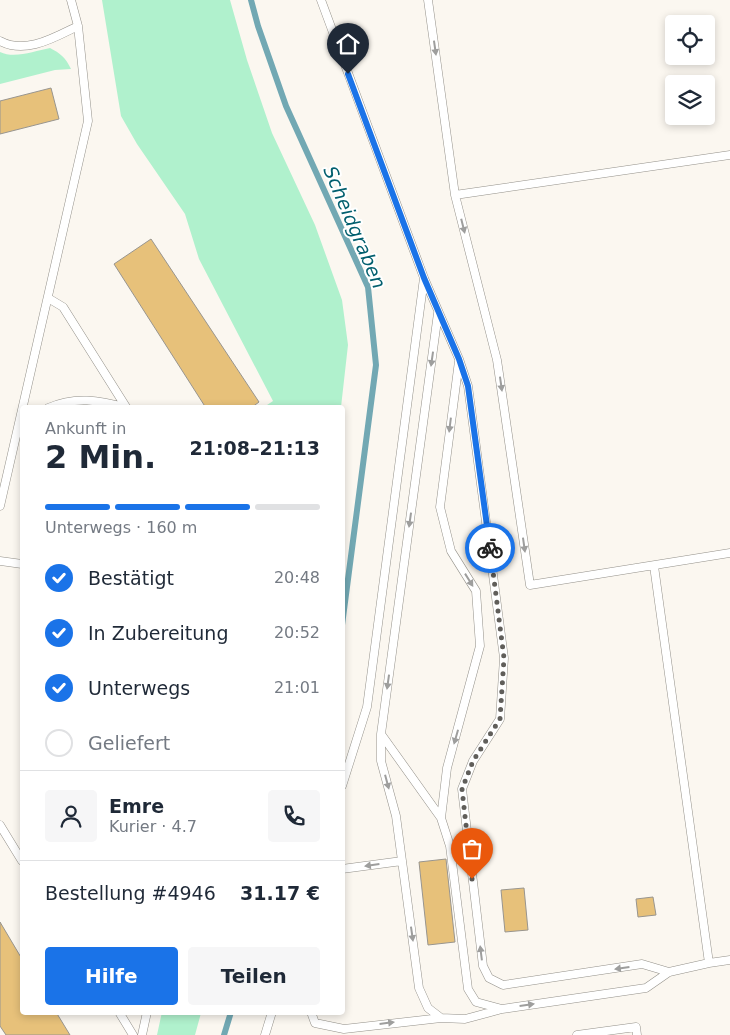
<!DOCTYPE html>
<html lang="de">
<head>
<meta charset="utf-8">
<style>
	:root { --surface:#fff; --page:#f6f6f7; --text:#1f2937; --muted:#747a83; --line:#e0e1e3; --accent:#1a73e8 }
	body { margin:0; font-family:"DejaVu Sans",sans-serif; background:var(--page); color:var(--text); height:100vh; display:flex; flex-direction:column; font-size:19px; white-space:nowrap }
	* { box-sizing:border-box; margin:0 }
	p { font-size:16px; color:var(--muted) }
	.icon { flex:none; width:28px; height:28px; fill:none; stroke:currentColor; stroke-width:2; stroke-linecap:round; stroke-linejoin:round }
	.map { position:relative; flex:1; overflow:hidden }
	.drawer { position:absolute; left:20px; top:405px; width:325px; height:610px; display:flex; flex-direction:column; background:var(--surface); border-radius:5px; box-shadow:0 2px 8px #0003 }
	.drawer>* { flex:none }
	.fabs { position:absolute; left:665px; top:15px; display:grid; gap:10px }
	.fabs a { display:grid; place-items:center; width:50px; height:50px; border-radius:5px; background:var(--surface); box-shadow:0 2px 8px #0003; font-size:25px }
	.pin { position:absolute; display:grid; place-items:center; width:42px; height:42px; color:#fff; margin:-51px -21px; border-radius:50% 50% 50% 0; rotate:-45deg; box-shadow:0 0 5px #0007 }
	.pin .icon { rotate:45deg }
	.courier { position:absolute; display:grid; place-items:center; width:50px; height:50px; margin:-25px; border:4px solid #1a73e8; border-radius:50%; background:#fff; color:#222; box-shadow:0 1px 6px #0007 }
	.head em { font-style:normal; font-weight:700 }
	.head div { display:flex; flex-direction:column-reverse }
	.head { display:flex; align-items:center; justify-content:space-between; height:85px; padding:0 25px }
	h1 { font-size:32px; font-weight:700; line-height:38px }
	.bar { display:grid; grid-template-columns:repeat(4,1fr); gap:8px 5px; align-content:center; height:60px; padding:0 25px }
	.bar i { height:6px; border-radius:4px; background:var(--line) }
	.bar .selected { background:var(--accent) }
	.bar p { grid-column:span 4 }
	.line { display:flex; align-items:center; gap:12px; padding:0 25px; border-top:1px solid var(--line) }
	.line div { flex:1 }
	.round { display:grid; place-items:center; flex:none; width:52px; height:52px; border-radius:5px; background:var(--page) }
	ol { padding:0 25px; list-style:none }
	li { display:flex; align-items:center; gap:15px; height:55px }
	li p { margin-inline-start:auto }
	li .icon { padding:5px; border-radius:50%; background:var(--accent); color:#fff; stroke-width:4 }
	li:last-child { color:var(--muted) }
	li i { width:28px; height:28px; border:2px solid var(--line); border-radius:50% }
	.button { display:flex; gap:10px; margin-top:auto; padding:10px 25px }
	.button a { flex:1; height:58px; border-radius:5px; background:var(--accent); color:#fff; font-size:20px; font-weight:700; line-height:58px; text-align:center }
	.button a+a { background:var(--page); color:var(--text) }
	.map>svg:first-child { display:block }
	.green { fill:#b0f1cd }
	.lines { fill:none; stroke-linecap:round; stroke-linejoin:round }
	.stream { stroke:#72a8b3; stroke-width:6 }
	.building { fill:#e7c17a; stroke:#98958f }
	.lane-casing { stroke:#939089; stroke-width:9 }
	.lane { stroke:#fff; stroke-width:8 }
	.oneway { fill:#9e9e9d }
	.done { stroke:#605e5a; stroke-width:5; stroke-dasharray:0 9 }
	.route { stroke:#1a73e8; stroke-width:6 }
	.labels { text-anchor:middle; dominant-baseline:central; stroke-width:4; stroke-linejoin:round; paint-order:stroke }
	.water-label { font-size:19px; font-style:italic; fill:#025f6e; stroke:#fff }
</style>
</head>
<body>
<div class="map">
<svg width="730" height="1035" viewBox="0 0 730 1035">
	<rect width="100%" height="100%" fill="#fbf7f0"/>
	<!-- green -->
	<path class="green" d="M102 0H230L247 60 272 133 315 225 342 300 348 345 341 407H264L273 401 199 259 185 214 137 144 121 116Z
		M50 48C60 53 66 58 71 69L55 70 0 84V52C15 59 34 51 50 48Z
		M162 1012H201V1013L195 1035H157Z"/>
	<g class="lines">
		<!-- stream -->
		<path class="stream" d="M251 0 258 26 286 106 368 287 376 365 342 625
			M224 1035 231 1012"/>
	</g>
	<!-- building -->
	<path class="building" d="M51 88 59 119 0 134V101Z
		M151 239 259 402 251 408H206L114 264Z
		M446 859 455 942 428 945 419 862Z
		M524 888 528 930 505 932 501 890Z
		M653 897 656 915 638 917 636 899Z
		M0 922 22 959V1012H56L70 1035H6L0 1026Z"/>
	<g class="lines">
		<!-- lane casing -->
		<g class="lane-casing">
			<path id="lane" d="M321 0 424 278 459 359 468 386 504 658 500 719 473 761 462 789 483 966 489 978 503 985 642 964 669 972
				M428 0 455 195 497 360 530 585 730 553
				M0 41C26 55 55 37 78 26
				M455 195 730 155
				M48 298 63 307 126 407
				M438 313 381 734 441 818
				M459 361 440 507 451 551 476 591 480 646 447 768 441 818 450 846 468 989 476 1002 502 1009
				M48 408C75 396 99 400 127 408
				M0 506 88 121 78 26 71 0
				M0 561 22 564
				M654 566 709 963
				M381 734V761L396 816 419 988 428 1008 441 1018 465 1019 502 1009 646 988 669 972 709 963 730 960
				M342 786 367 707 424 278
				M0 825 22 861
				M342 869 402 861
				M119 1012 133 1035
				M311 1012 315 1023 344 1029 441 1018
				M142 1035 147 1012
				M265 1035 272 1012
				M577 1035 636 1027 637 1035"/>
		</g>
		<!-- lane -->
		<use href="#lane" class="lane"/>
	</g>
	<!-- one-way arrows -->
	<defs><path id="oneway-solid" d="M-6-.8H1V-3.2L6.5 0L1 3.2V.8H-6Z" transform="scale(1.25)"/></defs>
	<g class="oneway">
		<use href="#oneway-solid" transform="translate(435 48) rotate(82)"/>
		<use href="#oneway-solid" transform="translate(463 226) rotate(76)"/>
		<use href="#oneway-solid" transform="translate(432 359) rotate(98)"/>
		<use href="#oneway-solid" transform="translate(501 384) rotate(82)"/>
		<use href="#oneway-solid" transform="translate(450 425) rotate(97)"/>
		<use href="#oneway-solid" transform="translate(410 520) rotate(98)"/>
		<use href="#oneway-solid" transform="translate(524 545) rotate(82)"/>
		<use href="#oneway-solid" transform="translate(469 580) rotate(58)"/>
		<use href="#oneway-solid" transform="translate(388 682) rotate(98)"/>
		<use href="#oneway-solid" transform="translate(456 737) rotate(106)"/>
		<use href="#oneway-solid" transform="translate(387 782) rotate(75)"/>
		<use href="#oneway-solid" transform="translate(372 865) rotate(172)"/>
		<use href="#oneway-solid" transform="translate(412 934) rotate(82)"/>
		<use href="#oneway-solid" transform="translate(481 953) rotate(-97)"/>
		<use href="#oneway-solid" transform="translate(622 968) rotate(172)"/>
		<use href="#oneway-solid" transform="translate(527 1005) rotate(-8)"/>
		<use href="#oneway-solid" transform="translate(387 1023) rotate(-7)"/>
	</g>
	<g class="lines">
		<!-- done -->
		<path class="done" d="M472 879 462 789 473 761 500 719 504 658 490 548"/>
		<!-- route -->
		<path class="route" d="M348 74 424 278 459 359 468 386 490 548"/>
	</g>
	<g class="labels">
		<!-- water labels -->
		<g class="water-label">
			<text transform="translate(355 227) rotate(67)">Scheidgraben</text>
		</g>
	</g>
</svg>
<div class="fabs">
<a><svg class="icon" aria-label="locate" viewBox="0 0 24 24"><circle cx="12" cy="12" r="6"/><path d="M12 2v4M12 18v4M2 12h4M18 12h4"/></svg></a>
<a><svg class="icon" aria-label="layers" viewBox="0 0 24 24"><path d="M12 4l9 5-9 5-9-5zM3 14l9 5 9-5"/></svg></a>
</div>
<div class="pin" style="left:472px;top:879px;background:#ea580c"><svg class="icon" aria-label="bag" viewBox="0 0 24 24"><path d="M5 8h14l-1 12H6zM9 8a3 3 0 0 1 6 0"/></svg></div>
<div class="pin" style="left:348px;top:74px;background:#1f2937"><svg class="icon" aria-label="home" viewBox="0 0 24 24"><path d="M3 11l9-7 9 7M6 9v11h12V9"/></svg></div>
<div class="courier" style="left:490px;top:548px"><svg class="icon" aria-label="bike" viewBox="0 0 24 24"><circle cx="6" cy="16" r="4"/><circle cx="18" cy="16" r="4"/><path d="M6 16l4-8h5l3 8M10 8l3 8H6M13 5h3"/></svg></div>
<section class="drawer">
<div class="head"><div><h1>2 Min.</h1><p>Ankunft in</p></div><em>21:08–21:13</em></div>
<div class="bar"><i class="selected"></i><i class="selected"></i><i class="selected"></i><i></i><p>Unterwegs · 160 m</p></div>
<ol>
<li><svg class="icon" aria-label="check" viewBox="0 0 24 24"><path d="M5 12l5 5 9-10"/></svg>Bestätigt<p>20:48</p></li>
<li><svg class="icon" aria-label="check" viewBox="0 0 24 24"><path d="M5 12l5 5 9-10"/></svg>In Zubereitung<p>20:52</p></li>
<li><svg class="icon" aria-label="check" viewBox="0 0 24 24"><path d="M5 12l5 5 9-10"/></svg>Unterwegs<p>21:01</p></li>
<li><i></i>Geliefert</li>
</ol>
<div class="line" style="height:90px"><a class="round"><svg class="icon" aria-label="person" viewBox="0 0 24 24"><circle cx="12" cy="8" r="4"/><path d="M4 21q1-7 8-7t8 7"/></svg></a><div><b>Emre</b><p>Kurier · 4.7</p></div><a class="round"><svg class="icon" aria-label="phone" viewBox="0 0 24 24"><path d="M5 4h4l2 5-3 2q2 4 5 5l2-3 5 2v4C11 20 4 13 5 4z"/></svg></a></div>
<div class="line" style="height:65px"><div>Bestellung #4946</div><b>31.17 €</b></div>
<div class="button"><a>Hilfe</a><a>Teilen</a></div>
</section>
</div>
</body>
</html>
